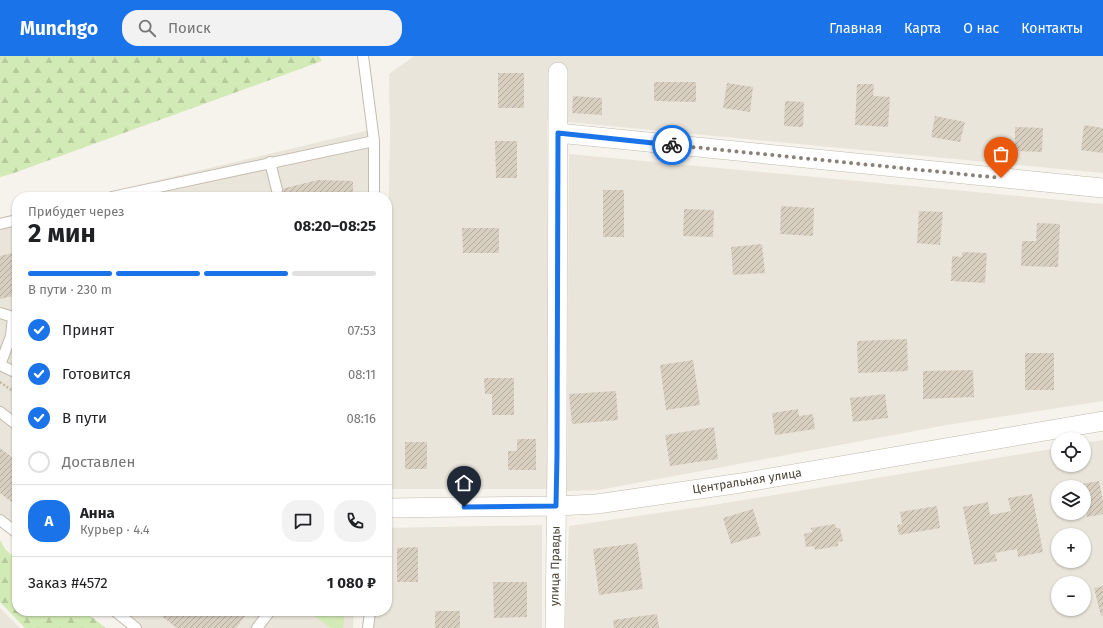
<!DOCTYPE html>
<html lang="ru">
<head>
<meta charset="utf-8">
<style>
	:root { --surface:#fff; --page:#f2f2f2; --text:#202124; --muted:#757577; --line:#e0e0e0; --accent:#1a73e8 }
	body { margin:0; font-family:"Fira Sans",sans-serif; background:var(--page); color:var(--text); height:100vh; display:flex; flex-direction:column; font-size:15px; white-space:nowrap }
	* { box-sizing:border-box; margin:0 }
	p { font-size:13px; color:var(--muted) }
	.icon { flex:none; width:22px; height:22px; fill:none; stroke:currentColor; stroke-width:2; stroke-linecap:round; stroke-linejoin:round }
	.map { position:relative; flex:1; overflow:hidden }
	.details { position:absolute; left:12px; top:136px; width:380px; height:424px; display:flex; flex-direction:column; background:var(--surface); border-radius:16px; box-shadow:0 1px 3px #0004 }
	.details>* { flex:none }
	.fabs { position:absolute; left:1051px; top:376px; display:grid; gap:8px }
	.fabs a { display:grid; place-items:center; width:40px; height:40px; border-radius:50%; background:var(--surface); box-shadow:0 1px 3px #0004; font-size:20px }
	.pin { position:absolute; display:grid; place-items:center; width:34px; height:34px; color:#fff; margin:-41px -17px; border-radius:50% 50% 50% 0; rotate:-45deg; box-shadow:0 0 4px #0007 }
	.pin .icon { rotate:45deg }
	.courier { position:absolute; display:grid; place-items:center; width:40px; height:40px; margin:-20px; border:3px solid #1a73e8; border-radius:50%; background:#fff; color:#222; box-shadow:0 1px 5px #0007 }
	.overview em { font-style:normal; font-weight:700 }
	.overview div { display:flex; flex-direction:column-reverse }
	.overview { display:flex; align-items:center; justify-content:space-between; height:68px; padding:0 16px }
	h1 { font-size:26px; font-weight:700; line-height:30px }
	.bar { display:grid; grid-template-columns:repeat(4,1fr); gap:6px 4px; align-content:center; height:48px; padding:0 16px }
	.bar i { height:5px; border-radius:3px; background:var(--line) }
	.bar .active { background:var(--accent) }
	.bar p { grid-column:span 4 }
	.line { display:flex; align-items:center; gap:10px; padding:0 16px; border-top:1px solid var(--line) }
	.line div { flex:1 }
	.round { display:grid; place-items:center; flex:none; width:42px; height:42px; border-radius:16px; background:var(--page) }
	ol { padding:0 16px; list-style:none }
	li { display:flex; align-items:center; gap:12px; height:44px }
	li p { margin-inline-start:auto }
	li .icon { padding:4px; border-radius:50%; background:var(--accent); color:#fff; stroke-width:4 }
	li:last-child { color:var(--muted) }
	li i { width:22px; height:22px; border:2px solid var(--line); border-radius:50% }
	header { display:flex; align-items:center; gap:24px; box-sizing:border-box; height:56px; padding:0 20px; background:var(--accent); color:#fff }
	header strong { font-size:19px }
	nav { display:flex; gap:22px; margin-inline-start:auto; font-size:14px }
	.search { width:280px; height:36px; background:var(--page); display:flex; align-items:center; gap:10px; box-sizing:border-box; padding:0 14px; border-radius:16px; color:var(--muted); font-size:15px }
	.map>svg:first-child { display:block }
	.residential { fill:#eae5da; fill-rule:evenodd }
	.forest { fill:url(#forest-firs) }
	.garden { fill:#d2eab5 }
	.building { fill:url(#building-hatch) }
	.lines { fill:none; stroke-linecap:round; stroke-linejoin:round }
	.lane-casing { stroke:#c2bbae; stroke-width:12 }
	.street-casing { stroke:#c2bbae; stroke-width:20 }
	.path { stroke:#c4b79f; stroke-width:2.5; stroke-dasharray:2 2; stroke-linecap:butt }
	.lane { stroke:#fff; stroke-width:10 }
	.street { stroke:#fff; stroke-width:19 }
	.done { stroke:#878178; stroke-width:4; stroke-dasharray:0 7.2 }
	.route { stroke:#1a73e8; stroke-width:5 }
	.labels { text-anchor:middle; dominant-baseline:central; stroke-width:4; stroke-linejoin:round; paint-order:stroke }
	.street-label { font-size:12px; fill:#4b4439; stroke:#fff }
</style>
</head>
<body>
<header>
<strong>Munchgo</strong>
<div class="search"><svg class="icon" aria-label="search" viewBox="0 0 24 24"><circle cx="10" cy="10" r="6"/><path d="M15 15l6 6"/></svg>Поиск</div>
<nav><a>Главная</a><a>Карта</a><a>О нас</a><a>Контакты</a></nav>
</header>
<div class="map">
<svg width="1103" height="572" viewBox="0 0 1103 572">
	<defs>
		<pattern id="forest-firs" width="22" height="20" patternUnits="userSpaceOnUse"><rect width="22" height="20" fill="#d2eab5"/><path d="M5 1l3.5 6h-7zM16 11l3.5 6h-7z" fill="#b6ca9c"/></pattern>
		<pattern id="building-hatch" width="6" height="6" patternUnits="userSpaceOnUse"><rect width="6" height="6" fill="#d8cfc1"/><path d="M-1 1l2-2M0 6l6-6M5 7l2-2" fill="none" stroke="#b1aa9e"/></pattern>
	</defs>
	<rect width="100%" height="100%" fill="#f6f3ec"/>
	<!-- residential -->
	<path class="residential" d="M414 0H1103V117L547 64V433H387V234L390 79 389 18Z
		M370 74 368 141H87Z
		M569 98 1103 148V345L947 369 599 434 567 435Z
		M17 158V481L0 468V162Z
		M1103 384V572H565L569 470 713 449 1058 392V409H1084V387ZM1058 431H1084V457H1058ZM1058 479H1084V505H1058ZM1058 527H1084V553H1058Z
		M542 469V572H374V555H387V472Z
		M0 552 20 572H0Z
		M111 555H354L353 572H133Z"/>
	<!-- forest -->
	<path class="forest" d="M0 0H319L322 5 11 118 0 121Z
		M0 484 5 493 17 504V555H84L106 572H25L0 546Z"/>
	<!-- garden -->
	<path class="garden" d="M307 555H345L343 572H331Z"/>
	<!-- building -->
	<path class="building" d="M498 17H524V52H498Z
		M654 26H696V46L654 45Z
		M727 27 753 31 750 56 723 52Z
		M857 28H874L873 40 890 41 888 71 855 69Z
		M573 40 602 42V59L572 57Z
		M785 45 804 46 803 71 784 70Z
		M935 60 965 66 960 86 931 81Z
		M1084 69 1103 72V97L1081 94Z
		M1015 71 1043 72 1042 96 1015 95Z
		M495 85H517V122H496Z
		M318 124 353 125V141H249Z
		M603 134H624V181H603Z
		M781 150 814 152 813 180 780 178Z
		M684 153 714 154 713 181 683 180Z
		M919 155 943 156 940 189 917 187Z
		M1037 167 1060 168 1058 211 1021 210 1022 185H1036Z
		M462 172H499V197H463Z
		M762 188 765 217 733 219 731 191Z
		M17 196V239L0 243V200Z
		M962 196 987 197 985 227 951 225 952 200 962 201Z
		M907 283 908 315 858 317 857 285Z
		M1025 297H1054V334H1025Z
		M693 304 700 349 666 354 660 309Z
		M973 314 974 341 923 343V315Z
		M484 322H514V359H492V338H485Z
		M616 335 618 364 572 368 569 338Z
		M885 338 888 362 853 366 850 342Z
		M798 353 799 360 813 358 815 373 775 379 772 357Z
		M714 371 718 403 670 410 665 379Z
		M517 383H536V414H508V395H517Z
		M405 386H427V413H405Z
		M0 392 17 405V450L0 437Z
		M1099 425 1103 445V458L1087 461 1084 444V431H1082L1081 428Z
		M1032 438 1043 496 1018 501 1017 493 995 497 997 505 974 509 963 451 988 446 990 459 1011 455 1008 442Z
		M937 450 940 472 899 479 897 469 902 468 900 456Z
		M753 453 761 479 731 488 723 462Z
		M835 468 836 472H840L843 485 838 486V490L815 494 814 490 806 491 804 478 812 476 811 472Z
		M637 487 643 533 599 539 593 493Z
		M418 491V526H397V492Z
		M493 526H527V561L494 562Z
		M1103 530V559L1101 560 1094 532Z
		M155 555H249L236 572H177Z
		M435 555H460V572H435Z
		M657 558 659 572H614L613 564Z"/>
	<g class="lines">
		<!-- lane casing -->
		<g class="lane-casing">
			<path id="lane" d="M363 0 374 85V141
				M270 106 277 134
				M112 141 374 85
				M0 168 17 164
				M0 257 13 261
				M0 309 11 280 13 261 17 260
				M0 309 17 317
				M0 356 17 369
				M0 464 17 477
				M115 555 136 572
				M257 572 270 555
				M368 572 370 555"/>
		</g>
		<!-- street casing -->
		<g class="street-casing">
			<path id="street" d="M558 77 1103 132
				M387 452 556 450 597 448 741 427 1103 365
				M555 572 557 399 558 16"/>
		</g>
		<!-- path -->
		<path class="path" d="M0 326 17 338"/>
		<!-- lane -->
		<use href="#lane" class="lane"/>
		<!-- street -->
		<use href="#street" class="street"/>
	</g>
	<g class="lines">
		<!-- done -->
		<path class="done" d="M672 89 1001 122"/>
		<!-- route -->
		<path class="route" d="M464 451 556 450 557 399 558 77 672 89"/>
	</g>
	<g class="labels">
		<!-- street labels -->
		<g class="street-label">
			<text transform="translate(747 425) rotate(-9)">Центральная улица</text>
			<text transform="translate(555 510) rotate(-89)">улица Правды</text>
		</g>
	</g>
</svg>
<div class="fabs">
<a><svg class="icon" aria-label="locate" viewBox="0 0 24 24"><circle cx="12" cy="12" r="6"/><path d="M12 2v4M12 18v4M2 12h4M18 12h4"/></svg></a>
<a><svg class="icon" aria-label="layers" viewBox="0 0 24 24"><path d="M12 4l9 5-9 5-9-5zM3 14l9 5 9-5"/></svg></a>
<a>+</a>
<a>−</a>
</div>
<div class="pin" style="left:1001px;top:122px;background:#ea580c"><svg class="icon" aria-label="bag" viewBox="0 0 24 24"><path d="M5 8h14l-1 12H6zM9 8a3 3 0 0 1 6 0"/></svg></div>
<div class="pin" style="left:464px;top:451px;background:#1f2937"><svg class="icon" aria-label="home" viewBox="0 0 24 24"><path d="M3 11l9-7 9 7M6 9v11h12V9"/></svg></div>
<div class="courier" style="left:672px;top:89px"><svg class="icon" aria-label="bike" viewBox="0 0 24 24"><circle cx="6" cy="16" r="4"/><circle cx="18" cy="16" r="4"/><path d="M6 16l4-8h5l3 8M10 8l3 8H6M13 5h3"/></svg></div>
<section class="details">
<div class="overview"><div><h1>2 мин</h1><p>Прибудет через</p></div><em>08:20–08:25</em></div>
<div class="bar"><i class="active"></i><i class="active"></i><i class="active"></i><i></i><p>В пути · 230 m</p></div>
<ol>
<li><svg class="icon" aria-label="check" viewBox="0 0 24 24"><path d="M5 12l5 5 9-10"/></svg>Принят<p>07:53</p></li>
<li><svg class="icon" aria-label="check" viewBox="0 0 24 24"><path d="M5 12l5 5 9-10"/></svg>Готовится<p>08:11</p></li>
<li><svg class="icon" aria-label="check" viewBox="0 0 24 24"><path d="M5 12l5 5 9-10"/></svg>В пути<p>08:16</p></li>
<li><i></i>Доставлен</li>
</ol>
<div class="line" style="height:72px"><b class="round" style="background:var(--accent);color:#fff">А</b><div><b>Анна</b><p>Курьер · 4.4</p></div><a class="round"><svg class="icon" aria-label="chat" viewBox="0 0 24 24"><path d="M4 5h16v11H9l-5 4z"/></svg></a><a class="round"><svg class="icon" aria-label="phone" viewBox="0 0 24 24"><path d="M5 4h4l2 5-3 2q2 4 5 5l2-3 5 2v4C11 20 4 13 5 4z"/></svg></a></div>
<div class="line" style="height:52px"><div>Заказ #4572</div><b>1 080 ₽</b></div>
</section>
</div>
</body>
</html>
